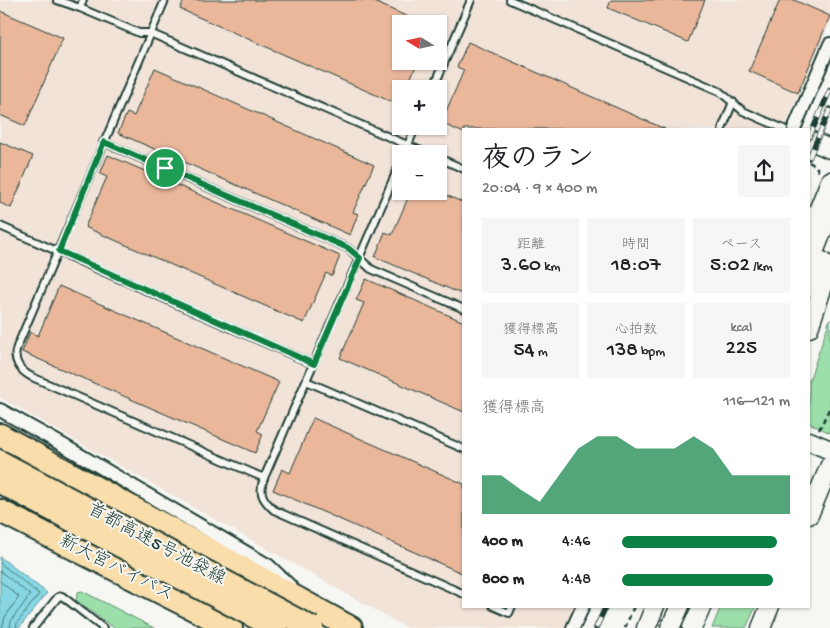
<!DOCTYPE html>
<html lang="ja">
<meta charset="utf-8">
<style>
:root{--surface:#fff;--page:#f6f6f6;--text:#202124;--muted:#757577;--accent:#0b8043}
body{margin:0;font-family:"Gochi Hand","Klee One",sans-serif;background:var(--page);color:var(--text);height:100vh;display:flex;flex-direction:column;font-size:19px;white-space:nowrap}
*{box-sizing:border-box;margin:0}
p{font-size:16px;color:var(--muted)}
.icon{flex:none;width:28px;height:28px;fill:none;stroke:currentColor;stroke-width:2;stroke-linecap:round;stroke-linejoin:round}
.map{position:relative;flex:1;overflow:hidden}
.sheet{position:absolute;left:462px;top:128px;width:348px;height:480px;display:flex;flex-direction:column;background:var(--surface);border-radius:0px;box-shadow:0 1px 4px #0004}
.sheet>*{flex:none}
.needle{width:32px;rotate:280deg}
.tools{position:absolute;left:392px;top:15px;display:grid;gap:10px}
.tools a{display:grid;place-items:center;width:55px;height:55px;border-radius:0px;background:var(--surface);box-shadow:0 1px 4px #0004;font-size:25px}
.pin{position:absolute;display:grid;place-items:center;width:42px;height:42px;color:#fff;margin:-21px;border:2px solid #fff;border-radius:50%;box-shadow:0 1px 5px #0007}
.round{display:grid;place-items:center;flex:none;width:52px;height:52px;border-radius:0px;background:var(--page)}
.head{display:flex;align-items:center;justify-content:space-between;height:85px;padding:0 20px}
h1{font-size:28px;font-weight:600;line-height:38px}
.stats{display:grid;grid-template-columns:repeat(3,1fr);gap:8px;height:85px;padding:5px 20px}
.stats div{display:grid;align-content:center;border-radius:0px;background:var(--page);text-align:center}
.stats b{font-size:21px;font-weight:600}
.stats small{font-size:14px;font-weight:400}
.stats p{font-size:14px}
.chart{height:140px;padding:10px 20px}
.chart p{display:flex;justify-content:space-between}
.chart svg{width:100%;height:90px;margin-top:5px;fill:var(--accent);opacity:.7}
ul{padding:0 20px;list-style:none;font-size:16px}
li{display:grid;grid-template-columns:80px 60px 1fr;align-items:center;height:38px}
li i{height:12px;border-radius:6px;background:var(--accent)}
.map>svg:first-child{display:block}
</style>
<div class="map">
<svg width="830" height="628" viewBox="0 0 830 628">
<rect width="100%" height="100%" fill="#f6f6f2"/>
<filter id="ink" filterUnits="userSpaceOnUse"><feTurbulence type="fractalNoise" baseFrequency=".02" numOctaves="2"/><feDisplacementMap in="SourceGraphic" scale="10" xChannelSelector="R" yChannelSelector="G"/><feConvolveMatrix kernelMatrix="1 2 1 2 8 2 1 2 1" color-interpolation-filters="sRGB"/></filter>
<g filter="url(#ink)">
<path fill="#f2e3d8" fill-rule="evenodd" d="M0,0h830v22l-46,107h-320v477h112l-10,22h-159l-407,-230zM401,24h38v37h-38zM401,89h38v37h-38zM401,154h38v37h-38z"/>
<g fill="#9cdfaa" stroke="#5e8e6f">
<polygon points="830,319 830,433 809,423 809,381"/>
<polygon points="82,591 154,628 114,628 76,600 78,592"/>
<polygon points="721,606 756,606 746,628 712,628"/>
</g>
<polygon fill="#86d6e3" stroke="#5d999d" points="0,557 47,593 19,628 0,628"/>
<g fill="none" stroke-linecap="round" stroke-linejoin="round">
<g stroke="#487a7a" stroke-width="1">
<polyline points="0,563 39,594 17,623 16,628"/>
<polyline points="0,571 30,595 11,621 10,628"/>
<polyline points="0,581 19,597 5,617 2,628"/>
</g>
</g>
<g fill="#eab79b" stroke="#1f3d34">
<polygon points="184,0 370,0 424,24 401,24 401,61 418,61 406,89 401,89 401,106 180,9"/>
<polygon points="611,0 705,0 688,42 608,8"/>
<polygon points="780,0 794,0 830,16 798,93 749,71"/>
<polygon points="0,11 63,38 25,126 0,115"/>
<polygon points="468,42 665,129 464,129 464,133 441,123 464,70 457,67"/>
<polygon points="155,68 374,165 353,212 358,214 350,235 118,133 127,113 134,116"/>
<polygon points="0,142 33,156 11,208 0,203"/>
<polygon points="108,155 340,256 332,276 326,273 304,323 85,227 107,177 100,174"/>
<polygon points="411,191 437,191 464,203 464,295 375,257 385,232 392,235"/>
<polygon points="366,279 464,322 464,412 340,358 364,303 356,300"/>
<polygon points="59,286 279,382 257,431 263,434 255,453 22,352 30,332 38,336"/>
<polygon points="313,418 464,484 464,574 273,490 282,469 290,473"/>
</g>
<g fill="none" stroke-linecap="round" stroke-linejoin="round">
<g stroke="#1f3d34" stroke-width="10">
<g id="lane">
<polyline points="57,0 80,8"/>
<polyline points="83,0 80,8 139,33 150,33 428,154"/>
<path d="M165,0l-148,347c-5,13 3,24 15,30l232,101c-6,15 -1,22 10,32l190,84"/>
<polyline points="510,0 719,91 743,111 784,129"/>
<polyline points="433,89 471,0"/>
<polyline points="722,129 733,102"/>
<polyline points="103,142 348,248 371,269 464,309"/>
<polyline points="404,154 416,126"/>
<polyline points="439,158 464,169"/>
<polyline points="0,226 313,364"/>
<polyline points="306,381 464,449"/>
<polyline points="264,478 401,161"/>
<polyline points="493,606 509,613 512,606"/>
<polyline points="33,628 58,597 62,596 103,628"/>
</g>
</g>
<g stroke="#1f3d34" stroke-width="16">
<g id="street">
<polyline points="794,129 830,44"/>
<polyline points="0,410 61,444 269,566 290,586"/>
<polyline points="573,628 583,606"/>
</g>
</g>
<g stroke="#1f3d34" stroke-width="21">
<g id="secondary">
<polyline points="809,140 830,149"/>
<polyline points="811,228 830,181"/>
<polyline points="809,265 830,212"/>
<polyline points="809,287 822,261"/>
<polyline points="809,328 830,265"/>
<polyline points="809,441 830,450"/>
<polyline points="809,515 830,465"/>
<polyline points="646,628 655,606"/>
<polyline points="670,628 680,606"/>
<polyline points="692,628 702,606"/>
<polyline points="761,628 770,606"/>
</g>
</g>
<g stroke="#1f3d34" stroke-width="26">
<g id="highway">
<polyline points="0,435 351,628"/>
<polyline points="0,511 231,628"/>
</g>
</g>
<g stroke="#1f3d34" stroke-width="2.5" stroke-dasharray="5 4" stroke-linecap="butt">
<polyline points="809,162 816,166 819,173"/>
<polyline points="819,430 830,407"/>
<polyline points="625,628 634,606"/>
</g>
<use href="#lane" stroke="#f6f6f2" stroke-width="6"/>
<use href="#street" stroke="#f6f6f2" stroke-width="12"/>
<use href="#secondary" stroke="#f6f6f2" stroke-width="18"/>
<use href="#highway" stroke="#f9ddab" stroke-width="22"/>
<g stroke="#1f3d34" stroke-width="5.5">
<g id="rail">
<polyline points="809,138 830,90"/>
<polyline points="809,158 830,109"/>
<polyline points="596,628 606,606"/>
</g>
</g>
<use href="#rail" stroke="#f6f6f2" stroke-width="4" stroke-dasharray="11" stroke-linecap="butt"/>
<g stroke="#1f3d34" stroke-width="26" stroke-linecap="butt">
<g id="highway-bridge">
<polyline points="0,462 312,628"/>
<polyline points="0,482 276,628"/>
</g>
</g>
<use href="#highway-bridge" stroke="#f9ddab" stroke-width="22"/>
</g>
</g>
<g fill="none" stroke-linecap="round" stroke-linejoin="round" filter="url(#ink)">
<g stroke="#fff" stroke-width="10">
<polygon id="route" points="104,142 348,248 360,258 314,364 59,251"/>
</g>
<use href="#route" stroke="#0b8043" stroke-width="6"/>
</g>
<g text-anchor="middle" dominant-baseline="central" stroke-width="4" stroke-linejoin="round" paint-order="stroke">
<g font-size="18" fill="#1f3d34" stroke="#f6f6f2">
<text transform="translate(156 545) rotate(28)">首都高速5号池袋線</text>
<text transform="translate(116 569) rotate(27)">新大宮バイパス</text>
</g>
</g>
</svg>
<div class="tools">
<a><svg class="needle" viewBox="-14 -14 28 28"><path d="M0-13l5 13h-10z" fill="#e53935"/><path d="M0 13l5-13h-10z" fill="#757577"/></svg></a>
<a>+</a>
<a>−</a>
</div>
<div class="pin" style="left:165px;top:168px;background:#1e9e55"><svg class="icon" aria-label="arrive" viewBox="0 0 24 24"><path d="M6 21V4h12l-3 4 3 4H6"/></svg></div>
<section class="sheet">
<div class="head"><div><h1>夜のラン</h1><p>20:04 · 9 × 400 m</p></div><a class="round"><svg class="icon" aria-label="share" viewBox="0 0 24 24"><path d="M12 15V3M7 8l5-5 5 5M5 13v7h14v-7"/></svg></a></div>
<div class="stats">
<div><p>距離</p><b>3.60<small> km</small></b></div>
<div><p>時間</p><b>18:07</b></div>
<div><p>ペース</p><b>5:02<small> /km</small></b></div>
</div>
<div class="stats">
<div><p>獲得標高</p><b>54<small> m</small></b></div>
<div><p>心拍数</p><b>138<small> bpm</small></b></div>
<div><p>kcal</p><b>225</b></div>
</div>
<div class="chart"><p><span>獲得標高</span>116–121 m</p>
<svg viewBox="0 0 160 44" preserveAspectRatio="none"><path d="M0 44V25L10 25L20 32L30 38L40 25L50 12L60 6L70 6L80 12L90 12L100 12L110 6L120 12L130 25L140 25L150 25L160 25V44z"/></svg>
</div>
<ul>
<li><b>400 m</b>4:46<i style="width:92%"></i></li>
<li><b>800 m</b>4:48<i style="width:90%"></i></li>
</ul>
</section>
</div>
